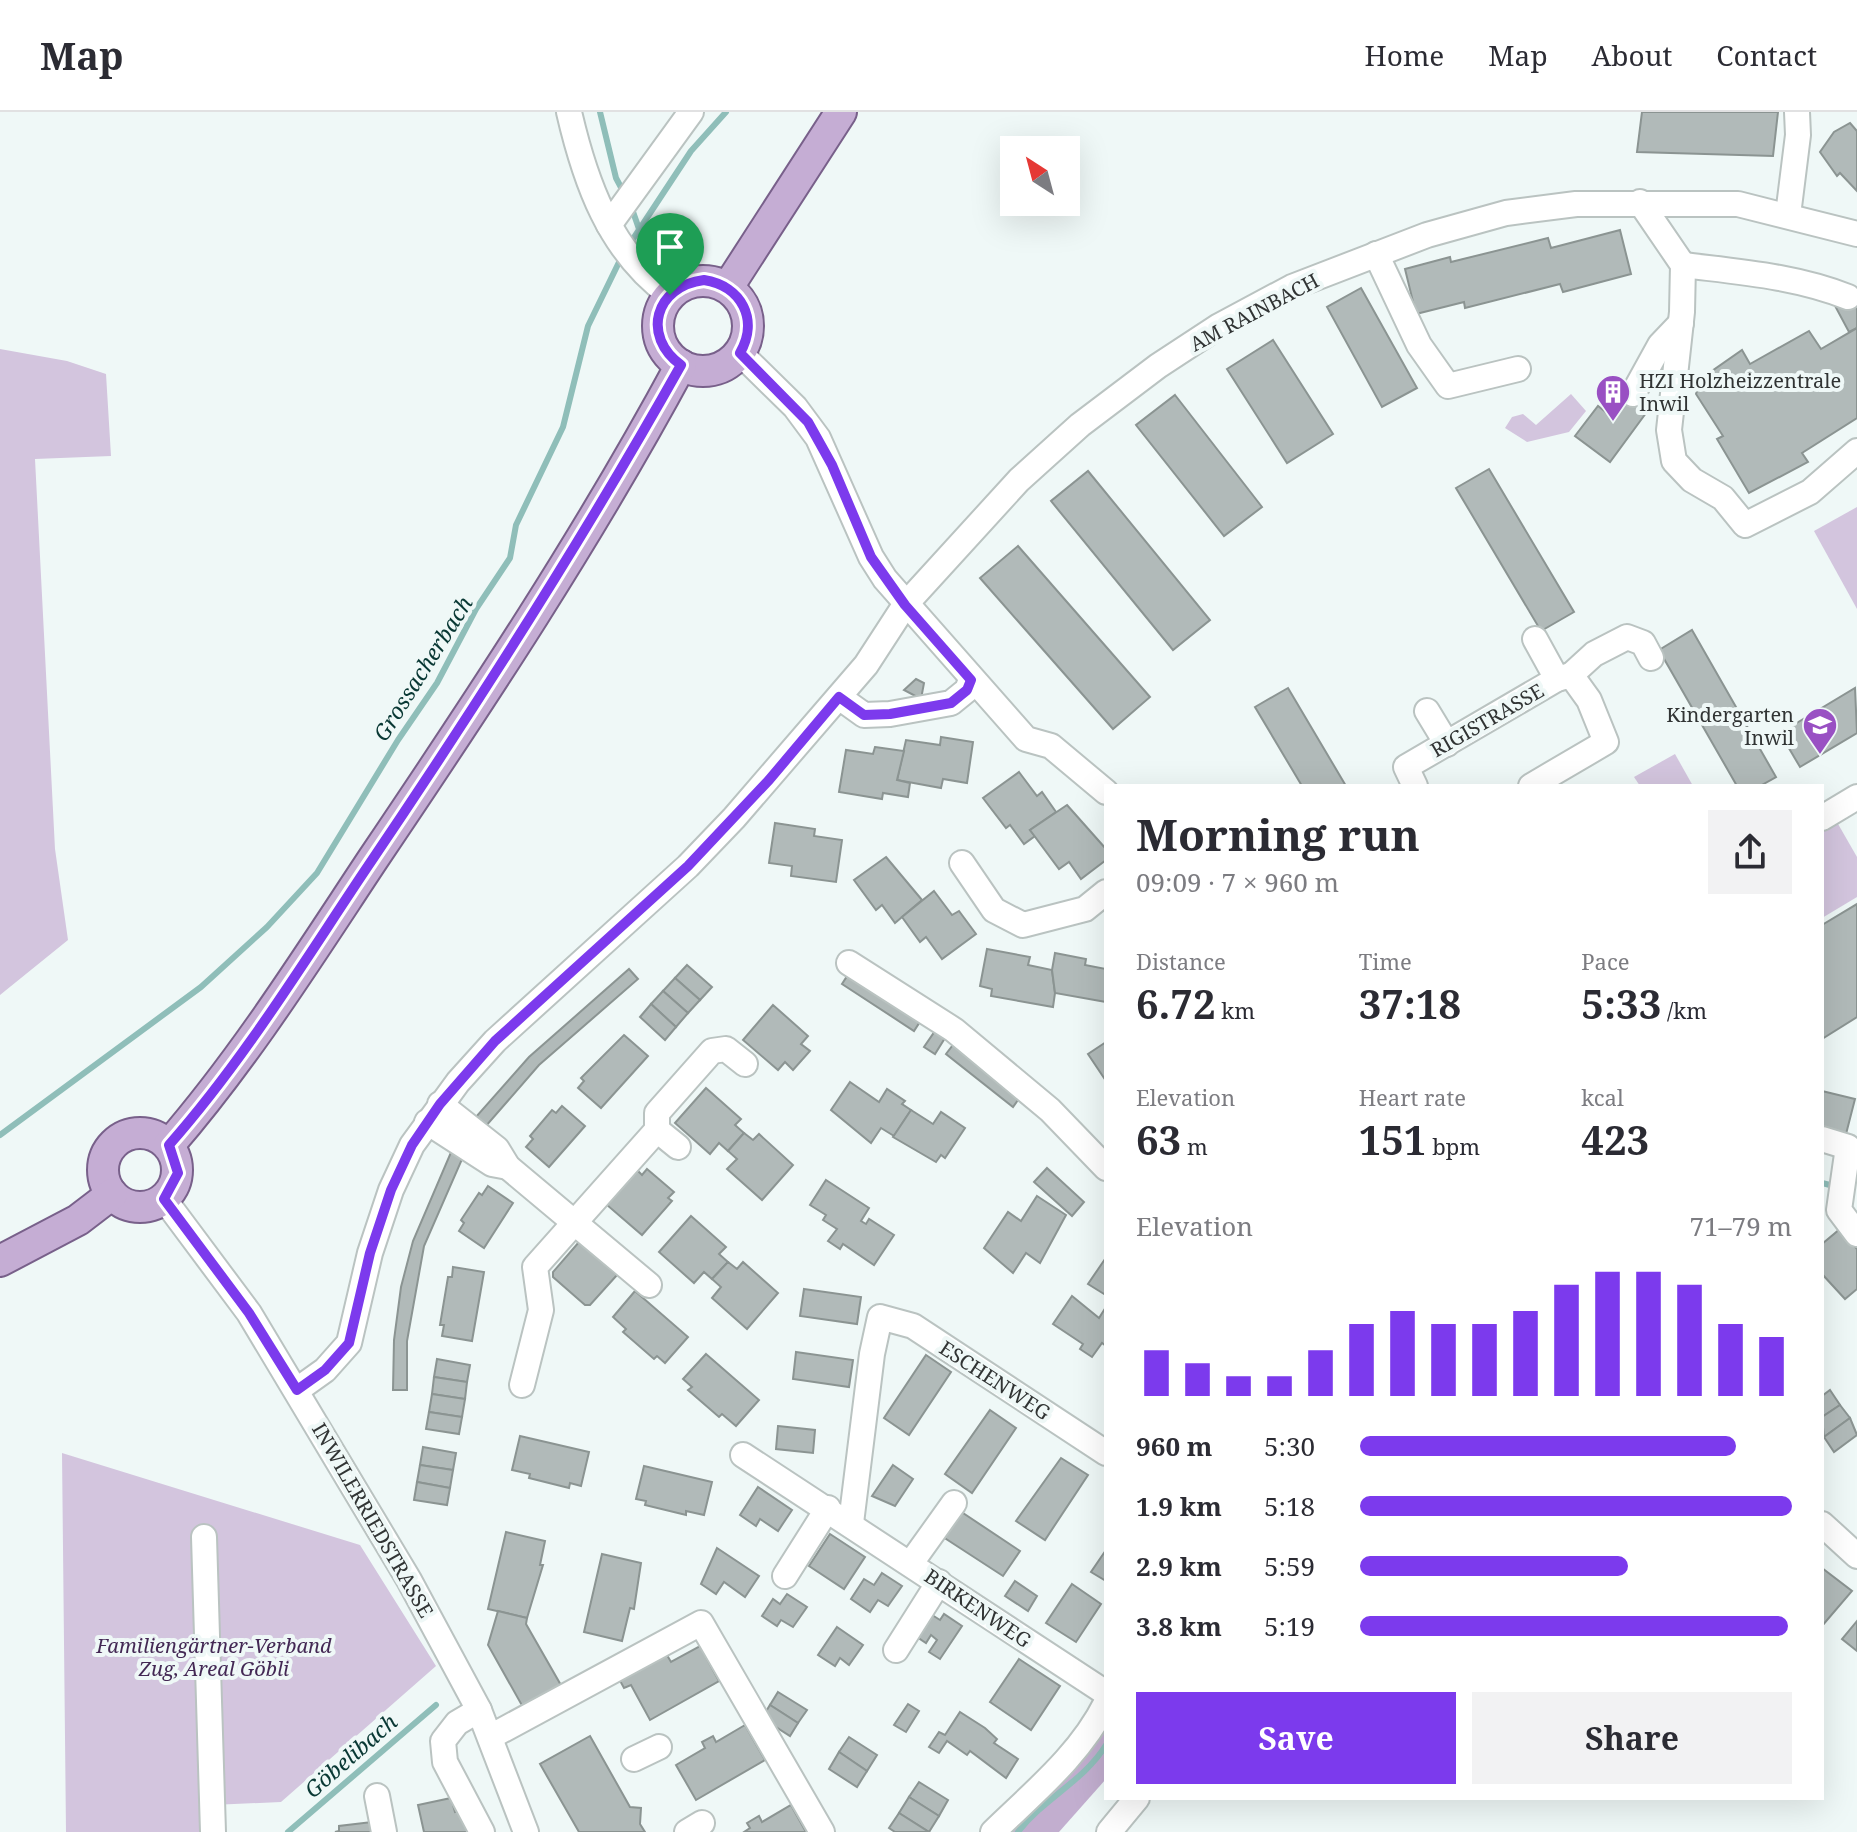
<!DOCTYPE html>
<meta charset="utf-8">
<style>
:root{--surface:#fff;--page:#f2f2f3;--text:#2b2b33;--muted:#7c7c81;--line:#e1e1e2;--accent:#7c3aed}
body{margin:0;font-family:"Noto Serif",serif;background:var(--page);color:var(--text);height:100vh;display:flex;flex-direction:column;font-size:30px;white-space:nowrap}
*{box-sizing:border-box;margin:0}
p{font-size:26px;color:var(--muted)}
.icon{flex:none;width:44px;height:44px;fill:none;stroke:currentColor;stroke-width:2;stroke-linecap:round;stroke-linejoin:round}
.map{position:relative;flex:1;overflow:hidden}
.drawer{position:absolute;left:1104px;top:672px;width:720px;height:1016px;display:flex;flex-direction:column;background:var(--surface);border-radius:0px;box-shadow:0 8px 32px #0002}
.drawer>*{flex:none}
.needle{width:52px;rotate:324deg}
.fabs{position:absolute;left:1000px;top:24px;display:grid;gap:16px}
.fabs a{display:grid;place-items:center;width:80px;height:80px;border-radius:0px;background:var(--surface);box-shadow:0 8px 32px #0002;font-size:40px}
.pin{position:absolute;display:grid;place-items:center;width:68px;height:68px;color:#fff;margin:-82px -34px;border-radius:50% 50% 50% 0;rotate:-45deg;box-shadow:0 0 8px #0007}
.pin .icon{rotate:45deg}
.round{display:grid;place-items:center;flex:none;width:84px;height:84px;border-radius:0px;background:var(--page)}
.headline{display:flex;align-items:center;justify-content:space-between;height:136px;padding:0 32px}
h1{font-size:44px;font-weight:700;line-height:60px}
.metrics{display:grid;grid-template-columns:repeat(3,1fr);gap:12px;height:136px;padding:8px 32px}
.metrics div{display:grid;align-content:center}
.metrics b{font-size:40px;font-weight:700}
.metrics small{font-size:22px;font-weight:400}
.metrics p{font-size:22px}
.chart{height:224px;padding:16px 32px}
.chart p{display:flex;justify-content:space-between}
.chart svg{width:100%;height:144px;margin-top:8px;stroke:var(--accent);stroke-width:6}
.action{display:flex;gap:16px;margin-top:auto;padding:16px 32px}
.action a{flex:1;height:92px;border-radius:0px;background:var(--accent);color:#fff;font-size:32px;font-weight:700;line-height:92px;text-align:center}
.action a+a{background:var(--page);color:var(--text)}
ul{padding:0 32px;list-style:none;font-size:26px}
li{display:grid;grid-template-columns:128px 96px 1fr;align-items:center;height:60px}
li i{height:20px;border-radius:10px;background:var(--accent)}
header{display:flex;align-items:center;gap:48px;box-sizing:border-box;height:112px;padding:0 40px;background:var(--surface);border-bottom:2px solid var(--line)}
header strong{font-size:38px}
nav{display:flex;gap:44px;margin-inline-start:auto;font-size:28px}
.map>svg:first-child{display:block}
</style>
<header>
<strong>Map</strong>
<nav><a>Home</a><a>Map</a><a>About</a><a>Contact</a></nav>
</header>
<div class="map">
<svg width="1857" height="1720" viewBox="0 0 1857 1720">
<rect width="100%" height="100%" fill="#eff8f7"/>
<g fill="#d3c5de">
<polygon points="0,237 67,249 106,262 111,344 35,347 55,737 68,828 0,883"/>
<polygon points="1571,282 1586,299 1569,320 1527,330 1505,316 1512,305 1523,302 1536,313"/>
<polygon points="1857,395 1857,497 1814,419"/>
<polygon points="1675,642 1693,674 1640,674 1634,665"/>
<polygon points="1834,705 1857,745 1857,785 1822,806 1822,712"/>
<polygon points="62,1341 360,1433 436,1554 281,1690 212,1693 204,1720 66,1720"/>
</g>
<polygon fill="#c2aecf" points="1106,1614 1106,1667 1059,1720 1011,1720"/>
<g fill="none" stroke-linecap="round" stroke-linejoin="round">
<g stroke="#8fbeb9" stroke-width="6">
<polyline points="600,0 616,66 624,81"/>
<polyline points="631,94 639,117"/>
<polyline points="629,133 691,39 726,0"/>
<polyline points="0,1023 201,875 267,815 317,761 398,628 437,571 476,497 510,446 516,413 563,315 588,214 623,142"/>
<polyline points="1822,1071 1834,1074"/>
<polyline points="288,1720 436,1593"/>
<path d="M1018,1720c25,-33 66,-51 88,-87"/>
</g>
</g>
<g fill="#b1bab9" stroke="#8b9492" stroke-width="2">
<polygon points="1642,0 1778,0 1773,44 1637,40"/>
<polygon points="1850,11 1857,19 1857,79 1840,61 1837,64 1820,40 1834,20"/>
<polygon points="1620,118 1631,162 1563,180 1560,172 1465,196 1464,190 1416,202 1405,157 1450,145 1451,150 1548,126 1551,136"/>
<polygon points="1361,176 1417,276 1382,295 1327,195"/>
<polygon points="1857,180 1857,216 1849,220 1834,192"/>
<polygon points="1857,216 1857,306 1802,341 1808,350 1749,381 1717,327 1723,324 1696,282 1702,266 1742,238 1750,252 1809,219 1821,237"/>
<polygon points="1273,228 1333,322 1287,351 1227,257"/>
<polygon points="1623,278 1649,297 1610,350 1575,324 1598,294 1607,301"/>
<polygon points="1175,283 1262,395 1224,424 1136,313"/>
<polygon points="1489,357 1574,500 1541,519 1456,376"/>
<polygon points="1088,359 1210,508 1173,538 1051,389"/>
<polygon points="1018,434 1150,585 1113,617 980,466"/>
<polygon points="1692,518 1776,665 1760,674 1737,674 1659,538"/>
<polygon points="916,567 924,571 921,587 904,578"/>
<polygon points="1288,576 1346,674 1302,674 1255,595"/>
<polygon points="1855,576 1857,621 1800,655 1780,621"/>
<polygon points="941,625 973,630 967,671 943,667 941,676 897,668 906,628 940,633"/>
<polygon points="875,635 904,639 897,668 910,671 908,685 883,681 882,687 839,680 846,638 873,642"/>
<polygon points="1019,660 1037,684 1042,680 1056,700 1030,718 1035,724 1024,732 1010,713 1006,716 983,686"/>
<polygon points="1067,693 1106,737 1106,748 1081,767 1069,750 1059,757 1030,718"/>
<polygon points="775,711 815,717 814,724 842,728 836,770 791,764 792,754 769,751"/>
<polygon points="886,745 922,788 895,811 882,793 876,798 854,768"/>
<polygon points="934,779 952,803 959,799 976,822 942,847 926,825 920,830 902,805"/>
<polygon points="1857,792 1857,905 1822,927 1822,813"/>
<polygon points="987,837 1030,845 1028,853 1052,858 1055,881 1053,895 991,884 992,877 980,874"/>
<polygon points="1055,841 1086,847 1085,853 1106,857 1106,890 1055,881 1052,858"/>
<polygon points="687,853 712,875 700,888 675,866"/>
<polygon points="629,857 638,867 539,953 486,1014 475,1006 529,945"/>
<polygon points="851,858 923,905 914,919 842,872"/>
<polygon points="675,866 700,888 688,901 663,879"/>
<polygon points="663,879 688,901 676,915 651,892"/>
<polygon points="651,892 676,915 665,928 640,905"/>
<polygon points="773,893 808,924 801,932 810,939 793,958 785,950 778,958 743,928"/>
<polygon points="935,919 945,926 935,942 924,935"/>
<polygon points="624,923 648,944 601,996 578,976 584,969 581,966"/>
<polygon points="956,929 1023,981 1013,995 946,942"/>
<polygon points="1106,930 1106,969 1088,942"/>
<polygon points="850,970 879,990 887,977 905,989 902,992 911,998 894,1024 881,1016 871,1031 831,998"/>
<polygon points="706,976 741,1007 735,1013 744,1021 728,1039 719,1031 710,1042 675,1011"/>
<polygon points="1822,979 1855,987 1846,1022 1822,1016"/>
<polygon points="562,994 585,1014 549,1055 526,1035 533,1027 530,1024 552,998 556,1001"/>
<polygon points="911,998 933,1012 941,1000 965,1016 945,1046 941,1043 936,1050 893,1025"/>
<polygon points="744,1021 753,1028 759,1022 793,1053 762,1088 727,1057 737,1047 728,1039"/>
<polygon points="452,1038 463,1045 424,1134 407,1229 407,1278 393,1278 394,1228 401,1175 413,1129"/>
<polygon points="1047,1056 1084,1090 1072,1104 1034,1070"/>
<polygon points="647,1057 674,1080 668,1086 672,1089 642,1123 607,1093 637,1058 642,1063"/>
<polygon points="826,1068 869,1096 861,1109 866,1112 869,1107 894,1123 874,1153 843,1132 840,1137 828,1129 837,1117 823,1108 826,1103 810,1093"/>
<polygon points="488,1074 513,1091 484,1136 459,1119 464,1111 461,1108 479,1081 482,1083"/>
<polygon points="1037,1084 1066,1103 1040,1151 1026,1141 1013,1161 984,1136 1008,1100 1021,1109"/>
<polygon points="691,1104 726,1135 719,1142 728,1150 712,1167 704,1160 694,1171 659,1140"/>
<polygon points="1840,1117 1857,1137 1857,1177 1845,1187 1822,1162 1822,1132"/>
<polygon points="579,1130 617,1163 590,1193 585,1193 553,1165 553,1160"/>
<polygon points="1105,1147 1106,1179 1104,1182 1088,1172"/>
<polygon points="728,1150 737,1157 743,1150 778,1181 747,1217 712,1186 721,1175 712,1167"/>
<polygon points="453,1155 484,1160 472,1229 442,1224 444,1213 440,1213 448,1165 452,1165"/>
<polygon points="804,1177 861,1185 857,1212 800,1204"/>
<polygon points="635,1179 688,1225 665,1251 657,1244 654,1247 623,1220 626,1217 613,1205"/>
<polygon points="1072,1184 1099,1206 1106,1195 1106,1234 1102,1231 1092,1245 1080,1237 1083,1232 1053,1212"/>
<polygon points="796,1240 853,1248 849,1275 793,1267"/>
<polygon points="706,1242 759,1288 736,1314 722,1302 719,1305 688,1278 692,1275 683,1267"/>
<polygon points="926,1243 951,1260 909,1323 884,1306"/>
<polygon points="437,1247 470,1253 467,1270 434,1265"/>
<polygon points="434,1265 467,1270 465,1287 432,1282"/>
<polygon points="1830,1278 1840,1293 1822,1305 1822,1284"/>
<polygon points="432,1282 465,1287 462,1305 429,1300"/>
<polygon points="1840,1293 1850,1306 1824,1325 1822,1305"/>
<polygon points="990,1298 1016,1316 972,1381 945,1362"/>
<polygon points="429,1300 462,1305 459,1322 426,1317"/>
<polygon points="1850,1306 1857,1323 1834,1340 1824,1325"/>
<polygon points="778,1314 815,1318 813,1341 776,1337"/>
<polygon points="520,1324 589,1340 581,1374 570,1371 569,1376 529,1366 530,1362 512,1358"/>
<polygon points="423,1335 456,1341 453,1358 420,1353"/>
<polygon points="1061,1346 1088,1363 1045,1428 1016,1409"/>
<polygon points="420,1353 453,1358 450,1376 417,1370"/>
<polygon points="893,1353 913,1367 895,1394 872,1384"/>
<polygon points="644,1354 712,1370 704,1403 686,1399 686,1403 645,1393 646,1389 636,1387"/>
<polygon points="417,1370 450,1376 447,1393 414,1388"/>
<polygon points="758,1375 792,1398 778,1419 760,1407 756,1414 740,1403"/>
<polygon points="957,1397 1020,1439 1003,1464 940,1423"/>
<polygon points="506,1420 545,1429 540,1453 543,1453 527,1506 488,1497"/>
<polygon points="830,1422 865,1445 844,1477 809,1454"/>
<polygon points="717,1436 759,1464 745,1485 724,1470 716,1482 701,1472"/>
<polygon points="1106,1438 1106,1469 1091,1460"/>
<polygon points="602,1442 641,1451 634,1497 630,1496 622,1529 584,1520"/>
<polygon points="1822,1456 1852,1479 1822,1514"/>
<polygon points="882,1461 902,1474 888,1494 878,1488 870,1500 851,1487 864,1467 874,1473"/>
<polygon points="1015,1469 1037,1484 1028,1499 1005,1484"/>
<polygon points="1072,1472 1101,1492 1076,1530 1046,1511"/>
<polygon points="787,1482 807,1495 793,1515 781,1508 777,1514 762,1504 773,1487 780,1492"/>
<polygon points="498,1499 527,1506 526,1512 562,1575 524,1597 488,1533"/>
<polygon points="929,1501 940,1508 944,1502 962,1514 940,1547 929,1540 937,1528 931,1523 926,1531 914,1523"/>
<polygon points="1857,1509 1857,1539 1842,1527"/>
<polygon points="837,1515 863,1533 849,1553 840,1546 835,1554 818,1543"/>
<polygon points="700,1534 719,1569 650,1608 631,1573 624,1576 618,1565 648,1548 651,1552 667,1543 671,1550"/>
<polygon points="1019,1547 1060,1574 1031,1618 990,1590"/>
<polygon points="778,1580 807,1598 798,1611 770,1593"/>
<polygon points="908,1592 919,1599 906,1620 894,1613"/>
<polygon points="770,1593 798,1611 790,1624 762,1606"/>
<polygon points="960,1600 985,1616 997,1627 994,1631 1018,1647 1006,1666 970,1639 967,1643 947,1629 939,1641 929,1635 939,1620 945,1623"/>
<polygon points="745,1613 765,1648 696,1688 676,1653 705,1636 702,1630 713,1624 716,1630"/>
<polygon points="590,1624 630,1695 641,1696 640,1712 645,1720 579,1720 540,1652"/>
<polygon points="849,1625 877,1643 867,1659 839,1640"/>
<polygon points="839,1640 867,1659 857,1675 829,1657"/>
<polygon points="919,1670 948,1688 939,1704 909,1685"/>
<polygon points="909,1685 939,1704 929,1720 899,1701"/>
<polygon points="451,1686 455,1700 467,1697 472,1720 424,1720 418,1693"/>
<polygon points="791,1693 806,1720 744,1720 750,1716 747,1711 759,1704 762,1710"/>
<polygon points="899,1701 929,1720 895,1720 889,1716"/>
<polygon points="380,1709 382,1720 335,1720 339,1719 339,1714"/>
</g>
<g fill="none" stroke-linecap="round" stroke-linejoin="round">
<g stroke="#bac3c1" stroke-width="28">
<g id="minor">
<path d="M569,0c16,69 40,139 101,183"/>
<polyline points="1640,90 1683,153 1682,200 1669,318 1674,349 1692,368 1723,386 1745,413 1810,380 1857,339"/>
<polyline points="1788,103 1798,23 1797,0"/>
<polyline points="609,113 691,0"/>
<polyline points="1376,142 1419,233 1448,274 1518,257"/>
<path d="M1683,153c56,7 112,11 165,32"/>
<polyline points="740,241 795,295 818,326 871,445 885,467 1026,627 1051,634 1106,680"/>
<polyline points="1633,282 1660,233 1681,211"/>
<polyline points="1535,527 1557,567"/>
<polyline points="1571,563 1594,542 1627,525 1643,531 1651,546"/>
<polyline points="839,585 864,603 890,602 951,591 967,578 971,568"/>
<polyline points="1427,599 1447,632"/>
<polyline points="1415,674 1406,655 1557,567 1571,563 1589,588 1606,630 1531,674"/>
<polyline points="1822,706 1857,685"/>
<polyline points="962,751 994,798 1023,813 1085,797 1106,780"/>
<polyline points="849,851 954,918 1050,998 1106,1056"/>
<polyline points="440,992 497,1037 508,1055 649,1173"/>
<polyline points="427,1010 492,1052 508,1055"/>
<polyline points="657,1018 678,1035"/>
<polyline points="1822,1027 1848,1035 1839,1098 1857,1122"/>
<polyline points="164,1087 249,1201 409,1468 479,1598 526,1720"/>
<polyline points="522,1273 541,1198 535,1155 657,1018 657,1001 712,939 726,937 745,952"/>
<polyline points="297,1278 325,1258 349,1231 370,1141 391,1078 412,1033 458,970 495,929 688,754 734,706 866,553 905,493 1019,368 1080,313 1158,254 1219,214 1292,175 1427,123 1506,101 1576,92 1738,92 1857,122"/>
<polyline points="743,1343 1106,1581"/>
<polyline points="851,1411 872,1242 880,1205 913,1214 1106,1341"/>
<polyline points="1822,1412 1857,1444"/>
<polyline points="204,1425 213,1720"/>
<polyline points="911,1451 954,1391"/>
<polyline points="785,1464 828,1396"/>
<polyline points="896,1538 939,1470"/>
<polyline points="479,1598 457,1611 443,1629 445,1650 482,1720"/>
<polyline points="490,1625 701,1511 822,1720"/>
<polyline points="634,1647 659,1635"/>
<polyline points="377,1684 384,1720"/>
<polyline points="687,1720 702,1711"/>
<path d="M993,1720c41,-40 87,-77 113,-129"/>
<polyline points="1109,1720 1137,1686"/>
</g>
</g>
<g stroke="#78608a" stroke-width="34">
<g id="major">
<circle cx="703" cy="214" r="45"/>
<polyline points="728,175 841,0"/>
<circle cx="140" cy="1058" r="37"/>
<path d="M169,1033c77,-89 139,-188 204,-286 108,-160 216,-323 308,-494"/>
<polyline points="0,1149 78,1108 112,1082"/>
</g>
</g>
<use href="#minor" stroke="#fff" stroke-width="24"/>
<use href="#major" stroke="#c5add4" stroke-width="30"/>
</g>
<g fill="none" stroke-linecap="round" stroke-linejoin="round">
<g stroke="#fff" stroke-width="16">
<path id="route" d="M704,168c38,6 55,40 36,73l68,69 24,43 39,92 34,48 66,75 -4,10 -16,13 -61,11 -26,1 -25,-18 -70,83 -81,86 -193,175 -55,63 -28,41 -21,45 -21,63 -21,90 -24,27 -28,20 -48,-77 -85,-114 14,-26 -9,-28c75,-85 134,-182 197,-276 111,-164 218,-331 315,-504 -40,-29 -26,-79 23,-85z"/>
</g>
<use href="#route" stroke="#7c3aed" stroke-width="10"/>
</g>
<defs>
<g id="building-pin" transform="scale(1.8)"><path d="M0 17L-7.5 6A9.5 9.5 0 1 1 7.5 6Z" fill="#9950c3" stroke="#eff8f7"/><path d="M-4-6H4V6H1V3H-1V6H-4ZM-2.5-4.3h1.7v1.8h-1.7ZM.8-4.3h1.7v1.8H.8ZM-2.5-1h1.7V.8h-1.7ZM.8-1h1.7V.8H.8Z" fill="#fff"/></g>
<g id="school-pin" transform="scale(1.8)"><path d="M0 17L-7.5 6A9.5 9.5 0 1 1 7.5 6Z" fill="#9950c3" stroke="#eff8f7"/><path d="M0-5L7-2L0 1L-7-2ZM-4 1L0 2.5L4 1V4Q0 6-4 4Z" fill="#fff"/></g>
</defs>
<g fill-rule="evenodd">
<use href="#building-pin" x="1613" y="280"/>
<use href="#school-pin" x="1820" y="613"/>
</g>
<g text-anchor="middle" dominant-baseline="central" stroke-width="8" stroke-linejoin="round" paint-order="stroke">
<g font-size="20" fill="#313434" stroke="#eff8f7">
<text transform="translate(1254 200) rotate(-28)">AM RAINBACH</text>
<text transform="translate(1487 608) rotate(-30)">RIGISTRASSE</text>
<text transform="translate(995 1268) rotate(33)">ESCHENWEG</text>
<text transform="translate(373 1408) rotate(60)">INWILERRIEDSTRASSE</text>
<text transform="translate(978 1496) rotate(34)">BIRKENWEG</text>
</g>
<g font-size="20" fill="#313434" stroke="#eff8f7" text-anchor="start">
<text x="1639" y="268">HZI Holzheizzentrale<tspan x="1639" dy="23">Inwil</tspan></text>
<text x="1794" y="602" text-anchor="end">Kindergarten<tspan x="1794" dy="23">Inwil</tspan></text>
</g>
<g font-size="20" font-style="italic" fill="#432854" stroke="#eff8f7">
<text x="214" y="1533">Familiengärtner-Verband<tspan x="214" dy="23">Zug, Areal Göbli</tspan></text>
</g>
<g font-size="22" font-style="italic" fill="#093834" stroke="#eff8f7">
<text transform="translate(422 556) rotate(-58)">Grossacherbach</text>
<text transform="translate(350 1643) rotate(-41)">Göbelibach</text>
</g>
</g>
</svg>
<div class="fabs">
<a><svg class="needle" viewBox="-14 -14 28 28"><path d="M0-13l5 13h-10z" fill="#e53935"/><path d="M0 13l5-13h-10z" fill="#7c7c81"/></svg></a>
</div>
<div class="pin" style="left:670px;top:183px;background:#1e9e55"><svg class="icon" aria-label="arrive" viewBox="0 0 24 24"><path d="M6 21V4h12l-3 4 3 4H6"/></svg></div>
<section class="drawer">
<div class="headline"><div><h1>Morning run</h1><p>09:09 · 7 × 960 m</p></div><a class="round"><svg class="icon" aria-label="share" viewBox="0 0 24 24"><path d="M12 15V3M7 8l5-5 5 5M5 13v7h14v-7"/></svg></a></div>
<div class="metrics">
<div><p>Distance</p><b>6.72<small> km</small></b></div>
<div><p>Time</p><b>37:18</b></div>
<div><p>Pace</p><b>5:33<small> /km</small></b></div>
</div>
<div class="metrics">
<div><p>Elevation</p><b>63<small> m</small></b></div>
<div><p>Heart rate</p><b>151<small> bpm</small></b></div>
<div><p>kcal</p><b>423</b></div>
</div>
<div class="chart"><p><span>Elevation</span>71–79 m</p>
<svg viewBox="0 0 160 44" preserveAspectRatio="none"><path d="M5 44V30M15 44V34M25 44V38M35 44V38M45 44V30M55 44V22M65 44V18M75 44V22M85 44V22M95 44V18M105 44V10M115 44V6M125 44V6M135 44V10M145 44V22M155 44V26"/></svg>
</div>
<ul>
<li><b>960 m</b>5:30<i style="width:87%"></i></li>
<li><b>1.9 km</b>5:18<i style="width:100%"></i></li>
<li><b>2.9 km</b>5:59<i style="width:62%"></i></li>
<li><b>3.8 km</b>5:19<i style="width:99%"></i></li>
</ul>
<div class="action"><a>Save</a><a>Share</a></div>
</section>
</div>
